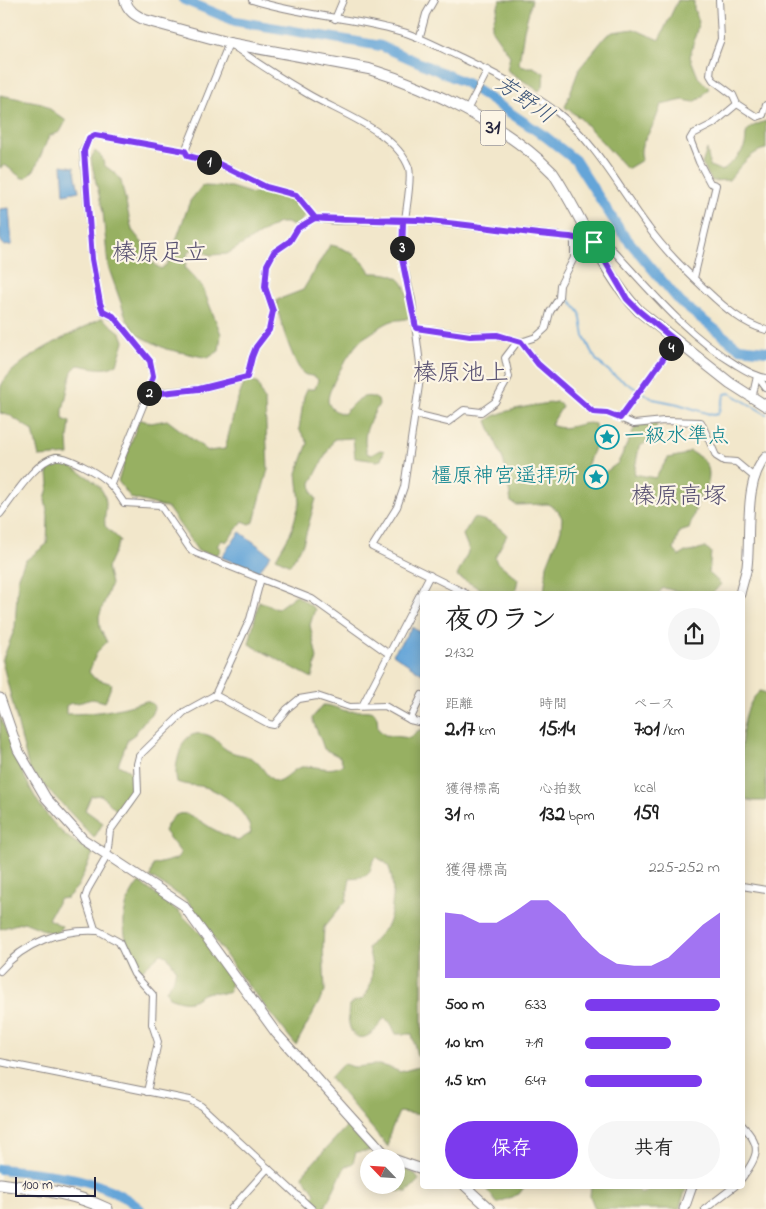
<!DOCTYPE html>
<html lang="ja">
<meta charset="utf-8">
<style>
:root{--surface:#fff;--page:#f6f6f6;--text:#222;--muted:#767676;--accent:#7c3aed}
body{margin:0;font-family:"Indie Flower","Klee One",sans-serif;background:var(--page);color:var(--text);height:100vh;display:flex;flex-direction:column;font-size:19px;white-space:nowrap}
*{box-sizing:border-box;margin:0}
p{font-size:16px;color:var(--muted)}
.icon{flex:none;width:28px;height:28px;fill:none;stroke:currentColor;stroke-width:2;stroke-linecap:round;stroke-linejoin:round}
.map{position:relative;flex:1;overflow:hidden}
.sheet{position:absolute;left:420px;top:591px;width:325px;height:598px;display:flex;flex-direction:column;background:var(--surface);border-radius:5px;box-shadow:0 2px 12px #0003}
.sheet>*{flex:none}
.needle{width:32px;rotate:295deg}
.fabs{position:absolute;left:360px;top:1149px;display:grid;gap:10px}
.fabs a{display:grid;place-items:center;width:45px;height:45px;border-radius:50%;background:var(--surface);box-shadow:0 2px 12px #0003;font-size:25px}
.scale{position:absolute;left:15px;bottom:12px;width:81px;box-sizing:border-box;padding-left:5px;border:2px solid #22223b;border-top:0;font-size:14px;line-height:18px;white-space:nowrap;color:#22223b;-webkit-text-stroke:4px #fcf5e5;paint-order:stroke}
.pin{position:absolute;display:grid;place-items:center;width:42px;height:42px;color:#fff;margin:-21px;border-radius:10px;box-shadow:0 2px 8px #0006}
.km{position:absolute;width:25px;height:25px;margin:-12px;border-radius:50%;background:#222;color:#fff;font-size:14px;line-height:25px;text-align:center}
.round{display:grid;place-items:center;flex:none;width:52px;height:52px;border-radius:26px;background:var(--page)}
.summary{display:flex;align-items:center;justify-content:space-between;height:85px;padding:0 25px}
h1{font-size:28px;font-weight:700;line-height:38px}
.figures{display:grid;grid-template-columns:repeat(3,1fr);gap:8px;height:85px;padding:5px 25px}
.figures div{display:grid;align-content:center}
.figures b{font-size:21px;font-weight:700}
.figures small{font-size:14px;font-weight:400}
.figures p{font-size:14px}
.chart{height:140px;padding:10px 25px}
.chart p{display:flex;justify-content:space-between}
.chart svg{width:100%;height:90px;margin-top:5px;fill:var(--accent);opacity:.7}
.primary-button{display:flex;gap:10px;margin-top:auto;padding:10px 25px}
.primary-button a{flex:1;height:58px;border-radius:30px;background:var(--accent);color:#fff;font-size:20px;font-weight:700;line-height:58px;text-align:center}
.primary-button a+a{background:var(--page);color:var(--text)}
ul{padding:0 25px;list-style:none;font-size:16px}
li{display:grid;grid-template-columns:80px 60px 1fr;align-items:center;height:38px}
li i{height:12px;border-radius:6px;background:var(--accent)}
.map>svg:first-child{display:block}
</style>
<div class="map">
<svg width="766" height="1209" viewBox="0 0 766 1209">
<rect width="100%" height="100%" fill="#fcf5e5"/>
<filter id="ink" filterUnits="userSpaceOnUse"><feTurbulence type="fractalNoise" baseFrequency=".02" numOctaves="2"/><feDisplacementMap in="SourceGraphic" scale="10" xChannelSelector="R" yChannelSelector="G"/><feConvolveMatrix kernelMatrix="1 2 1 2 8 2 1 2 1" color-interpolation-filters="sRGB"/></filter>
<filter id="wash" filterUnits="userSpaceOnUse"><feTurbulence type="fractalNoise" baseFrequency=".0096" numOctaves="4" result="noise"/><feDisplacementMap in="SourceGraphic" scale="20" xChannelSelector="R" yChannelSelector="G"/><feGaussianBlur stdDeviation="1.12" result="paint"/><feColorMatrix in="noise" values="0 0 0 0 0 0 0 0 0 0 0 0 0 0 0 0 0 1.4 0 .05"/><feComposite in="paint" operator="in"/></filter>
<g filter="url(#wash)">
<rect width="100%" height="100%" fill="#f2e7cb"/>
<g fill="#97b062" stroke="#5c694e">
<polygon points="500,0 532,0 524,30 519,63 522,67 533,67 544,73 543,86 539,91 507,70 510,56 492,30 492,25"/>
<path d="M678,0l16,1v8l5,12 -9,36 8,20 11,11 -8,10 -7,4 -11,-2 -22,5c-3,7 -5,15 -9,22 -6,13 -14,17 -10,33l-15,9 -46,-50 -16,-12 14,-38 27,-33 7,-4 21,-3 25,11z"/>
<polygon points="0,95 42,103 66,121 60,132 49,136 35,169 26,178 22,178 5,165 0,168"/>
<path d="M766,121v28c-15,2 -28,20 -37,31l-17,1 -10,-17 5,-15 3,17 12,5c6,-6 15,-12 20,-20 10,-15 -7,-20 24,-30z"/>
<polygon points="95,151 102,157 104,165 116,174 121,181 132,230 147,249 155,265 161,269 168,263 190,201 202,186 231,187 253,194 266,189 294,198 307,214 296,227 287,223 278,223 227,254 210,255 195,248 188,252 185,268 202,286 221,334 219,351 208,358 166,349 144,338 137,334 127,320 108,266 103,212 92,165 91,158"/>
<path d="M330,245c15,2 35,14 40,28 36,-1 37,12 40,44 -7,4 -11,2 -18,4 -7,2 -20,12 -27,16 -11,6 -37,50 -37,63 0,8 10,13 16,14 9,-11 20,-24 34,-14l1,4c-9,17 -18,30 -12,49l4,2 9,-5 4,1 -3,9 -4,1 -22,-3 -2,-20 -19,1 -23,44 1,9 4,7 -1,3 -12,42 -13,21 -14,-7 15,-26 9,-30 -3,-29 11,-30 -9,-14 5,-33 3,-7h8l3,-9c-4,-6 -9,-3 -14,-6 -9,-5 -29,-65 -27,-74l26,-10z"/>
<path d="M102,318l19,15 3,8 -7,23c-12,8 -25,3 -39,1l-6,6 -9,39v9l7,3 -2,17 1,16 -30,2 -6,-26 -22,-15 -11,-3c0,-7 0,-20 1,-27 14,-29 73,-52 101,-68z"/>
<polygon points="248,379 258,384 265,403 268,469 254,522 250,524 243,521 226,542 222,540 217,546 221,549 217,555 198,551 168,508 131,498 118,481 139,419 151,423 167,420 208,451 225,449 236,404 245,381"/>
<path d="M556,402l4,1 2,4 -11,18c18,8 28,-5 44,-1l1,12 2,1 -12,32 14,7 18,-13 18,-38 21,-1 -4,14 -14,9 -5,27 21,4 13,-20 15,-3 7,-4c21,12 22,19 15,43l-4,-1 -12,36 -10,3 -5,18 5,6 6,-4c10,2 18,-10 26,0l-2,21 12,11 -8,9 -22,1 -28,-6 -5,6h-114l3,-29 14,-35 1,-12 -4,-7 -10,-7 -32,1 -5,-3 -7,-40 -17,-41c12,-12 52,-16 69,-19z"/>
<path d="M62,460c14,12 43,21 44,43 0,8 -2,15 -1,23l15,14 -13,28 4,16 -12,33 1,11 7,14 -10,10 -8,20 5,6 18,6 -7,18c-18,-5 -12,-2 -28,1 -5,1 -6,-1 -11,3v8c28,0 53,-4 80,-13l7,3 1,4 -3,7 -7,6 -9,13 -7,5 -10,26 10,5 6,6 -1,15 -13,23 -19,-19 -10,1 -6,14 18,13 -9,15 -65,-69 -27,-108 13,-33 3,-52 7,-15 22,-17 1,-28 -3,-16 4,-16 -2,-19z"/>
<path d="M473,518c12,1 26,8 34,17l-12,22 1,4 22,18 -3,15h-26l-32,-18 12,-26 -6,-15z"/>
<polygon points="296,595 315,609 310,625 317,658 312,678 249,644 259,601 277,609"/>
<path d="M760,691l6,2v108h-14l-9,-3c-1,-30 -8,-86 17,-107z"/>
<path d="M323,705c10,0 16,5 25,6 9,1 16,-2 26,1l3,5 1,12 7,6 25,3 6,-6 6,-3v328l-5,-1 -5,-22h-16l-6,-12 -6,-4c-18,31 -40,24 -35,-13l6,-4 8,-2c12,-16 10,-33 5,-51 6,-8 12,-14 18,-21 8,-11 10,-54 0,-64 -2,-2 -7,-4 -10,-6l-3,3c-4,18 -5,16 -23,18l-4,23 -22,26 -1,18 2,46 -29,54 -57,-71 -52,-74 -37,-23 3,-12 23,-6 5,-6 -17,-22c12,-25 22,-19 41,-7 10,7 22,12 33,17l13,-8c-2,-19 -25,-39 -43,-45 -11,-4 -18,-1 -31,-6 -3,-12 1,-27 6,-38 5,-11 18,-13 29,-7 6,3 9,10 15,13 8,5 18,4 26,9 10,6 13,20 25,23 10,-4 14,-13 24,-15 13,-3 29,7 41,-3l-3,-7 -16,-8c-3,-11 -9,-21 -12,-31z"/>
<path d="M0,716c16,40 31,88 64,118 8,7 19,13 29,19l-15,33 -11,12 -8,1 -11,20 14,7 -6,9 -32,-13 -24,7z"/>
<path d="M139,882l40,30 27,27 25,42 -2,11c-6,3 -10,0 -17,0 -19,1 -13,17 -43,5l-3,-7 7,-9 3,-12 -8,-12 -7,-4 -23,21 -2,-3c-12,-34 -21,-58 3,-89z"/>
<path d="M343,1064c5,0 8,3 12,3 23,-2 23,-5 45,5l22,-6v49l-23,-3 -10,23 -1,12 -58,-69z"/>
<polygon points="346,1116 375,1145 369,1151 356,1152 353,1163 345,1167 324,1209 318,1209 311,1201 315,1193 302,1175 346,1127"/>
<polygon points="396,1166 414,1173 419,1180 407,1192 394,1191 383,1185 396,1185"/>
<polygon points="484,1186 525,1186 519,1194 497,1203"/>
<polygon points="591,1186 637,1186 640,1193 644,1193 652,1186 687,1186 679,1209 595,1209 590,1196"/>
</g>
<g fill="#65a5d8" stroke="#44648a">
<polygon points="62,165 74,167 79,191 64,194"/>
<polygon points="9,208 12,245 4,246 0,239 0,209"/>
<polygon points="240,532 271,555 258,572 221,557"/>
<polygon points="412,627 422,634 422,674 393,654"/>
</g>
<g fill="none" stroke-linecap="round" stroke-linejoin="round">
<polyline stroke="#65a5d8" stroke-width="2" points="565,294 580,313 584,336 591,351 597,361 615,376 653,399 678,404 713,415 718,414 725,394 730,393 766,414"/>
<g stroke="#65a5d8" stroke-width="10">
<polyline points="184,0 235,21 381,46 466,83 546,137 575,160 622,233 681,303 739,348 766,351"/>
<path d="M0,1169c47,5 102,7 140,40"/>
</g>
</g>
</g>
<g filter="url(#ink)">
<g fill="none" stroke-linecap="round" stroke-linejoin="round">
<g stroke="#8a8483" stroke-width="8">
<g id="street">
<path d="M252,0c48,15 93,17 140,29 26,6 46,18 70,29 33,16 65,32 95,54 39,31 62,76 91,115 17,24 38,44 59,64 17,16 36,33 59,39"/>
<polyline points="719,0 721,39 711,66 710,75 713,80 733,95 737,104 757,117 763,115 766,105"/>
<polyline points="335,19 343,0"/>
<polyline points="420,36 426,14 434,0"/>
<polyline points="466,112 488,70"/>
<path d="M185,151l44,-108c25,18 50,34 77,50 31,19 90,38 103,75 3,11 -3,41 -4,53"/>
<polyline points="403,221 402,259 412,300 421,372 404,487 397,507 372,547 467,594"/>
<polyline points="694,278 716,185 710,183 699,162 690,139 693,134 713,124 737,104"/>
<polyline points="416,328 470,335 497,335 521,342 536,337 546,328 550,312 559,298 560,285 574,258 574,239"/>
<polyline points="521,342 538,364 593,412 607,413 620,418 676,341"/>
<polyline points="757,376 766,388"/>
<path d="M148,393l51,-4 48,-12 5,-20 4,-10 13,-17 4,-19 -8,-24 2,-22 7,-13 16,-11 8,-13 17,-10 21,3 80,-1 154,17 40,10c39,42 75,87 125,117 10,6 19,12 31,14"/>
<polyline points="752,399 757,376"/>
<polyline points="415,414 448,422 464,410 481,412 495,402 509,377 505,358 518,341"/>
<polyline points="620,418 634,424 664,421 701,422 716,456 724,461 736,462 754,477"/>
<polyline points="111,484 151,386 153,376 150,361 113,317 103,311 100,303 92,259 83,151 89,139 95,135 185,151 188,156 219,164 266,187 296,195 315,218"/>
<path d="M0,514c13,-16 36,-54 56,-57 9,-1 18,5 25,8 22,11 30,18 43,38l36,2 30,44 6,4 116,46 77,55"/>
<polyline points="215,695 269,724 274,725 287,709 299,699 317,696 350,707 385,706 410,720 422,723"/>
<polyline points="362,706 430,575"/>
<polyline points="410,720 422,695"/>
<polyline points="742,886 766,890"/>
<path d="M0,971c24,-28 60,-42 97,-40"/>
<polyline points="0,1062 190,1100 201,1106 312,1209"/>
<polyline points="147,1092 158,1042 152,1024 153,995 134,974 119,942 95,929 85,898 88,889 107,856 110,831 138,792 137,764 139,756 184,712 215,695 250,619 261,578"/>
<path d="M742,1125c20,21 17,30 0,53"/>
<polyline points="231,1209 268,1168"/>
<polyline points="705,1209 735,1186"/>
</g>
</g>
<g stroke="#8a8483" stroke-width="11">
<g id="secondary">
<path d="M740,594c2,-9 5,-18 7,-27 4,-32 -4,-86 19,-110"/>
<polyline points="0,698 18,750 46,798 83,839 183,905 276,1033 384,1153 392,1158"/>
<polyline points="396,1160 422,1169"/>
<polyline points="465,1186 490,1209"/>
<polyline points="684,1209 692,1186"/>
</g>
</g>
<g stroke="#8a8483" stroke-width="12">
<path id="primary" d="M125,0c3,11 10,15 20,20l84,23 140,26c62,19 138,57 184,104 30,45 49,99 86,138l91,72 36,23"/>
</g>
<g stroke="#8a8483" stroke-width="13">
<path id="highway" d="M0,1184c37,5 73,8 107,25"/>
</g>
<use href="#street" stroke="#fff" stroke-width="6"/>
<use href="#secondary" stroke="#fff" stroke-width="9"/>
<use href="#primary" stroke="#fff" stroke-width="10"/>
<use href="#highway" stroke="#fff" stroke-width="11"/>
</g>
</g>
<g fill="none" stroke-linecap="round" stroke-linejoin="round" filter="url(#ink)">
<g stroke="#fff" stroke-width="10">
<path id="route" d="M594,242l-24,-5c-51,-4 -101,-13 -152,-17 -34,-2 -69,2 -103,-2l-19,-23 -30,-8 -47,-23 -31,-8 -3,-5 -90,-16 -6,3 -5,13 8,108 8,44 3,8 10,5 37,45 3,15 -5,17 4,1 47,-5 48,-12 5,-20 4,-10 13,-17 4,-19 -8,-24 2,-22 7,-13 16,-11 8,-13 17,-10 88,3 -1,38 14,69 54,8 27,-1 24,7 17,22 55,48 14,1 13,5 56,-77 -37,-30 -12,-12 -33,-57"/>
</g>
<use href="#route" stroke="#7c3aed" stroke-width="6"/>
</g>
<defs>
<g id="sight-ring" transform="scale(1.25)"><circle r="9.5" fill="#fcf5e5" stroke="#0f9aa8" stroke-width="1.5"/><path d="M0-6L1.8-2.2L6-1.7L2.9 1.2L3.7 5.4L0 3.3L-3.7 5.4L-2.9 1.2L-6-1.7L-1.8-2.2Z" fill="#0f9aa8"/></g>
</defs>
<g fill-rule="evenodd">
<use href="#sight-ring" x="607" y="437"/>
<use href="#sight-ring" x="596" y="477"/>
</g>
<g text-anchor="middle" dominant-baseline="central" stroke-width="4.5" stroke-linejoin="round" paint-order="stroke">
<rect fill="#fcf5e5" stroke="#63616e" stroke-width="1" x="480.5" y="110.5" width="25" height="35" rx="4"/>
<g font-size="20" font-weight="bold" fill="#22223b">
<text x="493" y="128">31</text>
</g>
<g font-size="21" fill="#0d838f" stroke="#fcf5e5" text-anchor="start">
<text x="624" y="437">一級水準点</text>
<text x="578" y="477" text-anchor="end">橿原神宮遥拝所</text>
</g>
<g font-size="22" font-style="italic" fill="#3d567a" stroke="#fcf5e5">
<text transform="translate(524 101) rotate(35)">芳野川</text>
</g>
<g font-size="24" fill="#585172" stroke="#fcf5e5">
<text x="160" y="254">榛原足立</text>
<text x="461" y="374">榛原池上</text>
<text x="679" y="497">榛原高塚</text>
</g>
</g>
</svg>
<div class="fabs">
<a><svg class="needle" viewBox="-14 -14 28 28"><path d="M0-13l5 13h-10z" fill="#e53935"/><path d="M0 13l5-13h-10z" fill="#767676"/></svg></a>
</div>
<div class="scale">100 m</div>
<div class="pin" style="left:594px;top:242px;background:#1e9e55"><svg class="icon" aria-label="arrive" viewBox="0 0 24 24"><path d="M6 21V4h12l-3 4 3 4H6"/></svg></div>
<b class="km" style="left:209px;top:162px">1</b>
<b class="km" style="left:149px;top:393px">2</b>
<b class="km" style="left:402px;top:248px">3</b>
<b class="km" style="left:671px;top:348px">4</b>
<section class="sheet">
<div class="summary"><div><h1>夜のラン</h1><p>21:32</p></div><a class="round"><svg class="icon" aria-label="share" viewBox="0 0 24 24"><path d="M12 15V3M7 8l5-5 5 5M5 13v7h14v-7"/></svg></a></div>
<div class="figures">
<div><p>距離</p><b>2.17<small> km</small></b></div>
<div><p>時間</p><b>15:14</b></div>
<div><p>ペース</p><b>7:01<small> /km</small></b></div>
</div>
<div class="figures">
<div><p>獲得標高</p><b>31<small> m</small></b></div>
<div><p>心拍数</p><b>132<small> bpm</small></b></div>
<div><p>kcal</p><b>159</b></div>
</div>
<div class="chart"><p><span>獲得標高</span>225–252 m</p>
<svg viewBox="0 0 160 44" preserveAspectRatio="none"><path d="M0 44V12L10 13L20 17L30 17L40 12L50 6L60 6L70 13L80 24L90 32L100 37L110 38L120 38L130 34L140 26L150 18L160 12V44z"/></svg>
</div>
<ul>
<li><b>500 m</b>6:33<i style="width:100%"></i></li>
<li><b>1.0 km</b>7:19<i style="width:64%"></i></li>
<li><b>1.5 km</b>6:47<i style="width:87%"></i></li>
</ul>
<div class="primary-button"><a>保存</a><a>共有</a></div>
</section>
</div>
